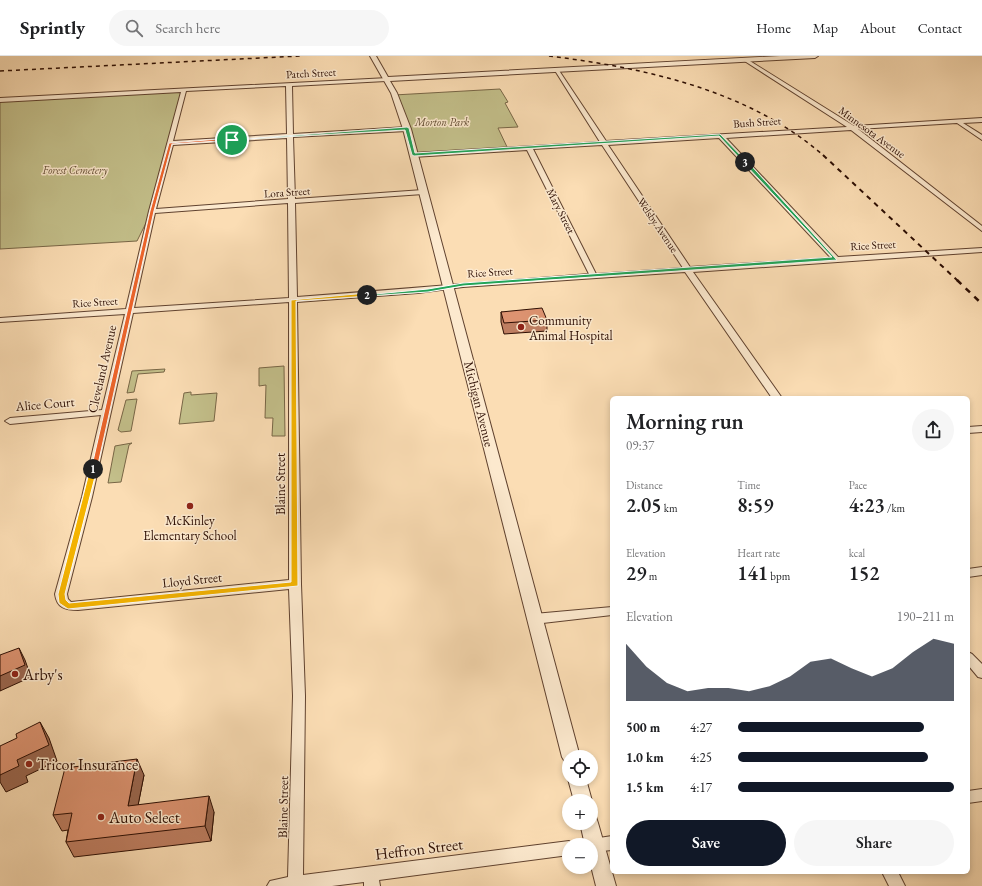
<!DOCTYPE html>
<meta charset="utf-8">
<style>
:root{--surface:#fff;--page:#f6f6f6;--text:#202124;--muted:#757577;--line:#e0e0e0;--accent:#111827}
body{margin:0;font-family:"EB Garamond",serif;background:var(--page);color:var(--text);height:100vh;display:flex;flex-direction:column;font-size:15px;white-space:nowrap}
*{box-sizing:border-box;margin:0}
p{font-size:13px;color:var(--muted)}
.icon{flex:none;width:22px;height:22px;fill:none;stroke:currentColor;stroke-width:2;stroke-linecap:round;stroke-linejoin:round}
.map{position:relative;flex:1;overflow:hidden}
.details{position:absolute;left:610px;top:340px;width:360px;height:478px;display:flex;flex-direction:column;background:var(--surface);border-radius:6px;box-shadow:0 2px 6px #0003}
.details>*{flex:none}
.controls{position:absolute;left:562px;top:694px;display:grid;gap:8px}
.controls a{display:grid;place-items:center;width:36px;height:36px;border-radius:50%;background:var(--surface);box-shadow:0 2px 6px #0003;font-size:20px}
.pin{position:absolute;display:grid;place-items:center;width:34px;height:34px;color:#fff;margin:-17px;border:2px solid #fff;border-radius:50%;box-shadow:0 1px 4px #0007}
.km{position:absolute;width:20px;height:20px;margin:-10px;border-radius:50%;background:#222;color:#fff;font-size:11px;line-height:20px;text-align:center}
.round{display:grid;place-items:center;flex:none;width:42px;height:42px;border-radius:21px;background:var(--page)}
.summary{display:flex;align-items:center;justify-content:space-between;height:68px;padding:0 16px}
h1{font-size:22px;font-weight:600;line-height:30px}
.figures{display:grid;grid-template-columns:repeat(3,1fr);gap:6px;height:68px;padding:4px 16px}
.figures div{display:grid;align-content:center}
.figures b{font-size:20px;font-weight:600}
.figures small{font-size:11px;font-weight:400}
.figures p{font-size:11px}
.chart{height:112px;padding:8px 16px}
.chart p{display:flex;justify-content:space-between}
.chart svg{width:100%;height:72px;margin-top:4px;fill:var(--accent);opacity:.7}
.primary-button{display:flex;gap:8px;margin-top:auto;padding:8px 16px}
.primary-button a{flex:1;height:46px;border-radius:24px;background:var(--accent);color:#fff;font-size:16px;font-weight:600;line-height:46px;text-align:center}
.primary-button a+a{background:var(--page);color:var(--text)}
ul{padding:0 16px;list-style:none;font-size:13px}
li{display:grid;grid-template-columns:64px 48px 1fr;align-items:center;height:30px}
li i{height:10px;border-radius:5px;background:var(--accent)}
header{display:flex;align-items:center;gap:24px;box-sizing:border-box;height:56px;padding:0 20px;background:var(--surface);border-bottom:1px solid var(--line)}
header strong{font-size:19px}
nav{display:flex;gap:22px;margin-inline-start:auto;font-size:14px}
.search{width:280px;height:36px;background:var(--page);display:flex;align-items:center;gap:10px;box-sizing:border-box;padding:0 14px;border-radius:22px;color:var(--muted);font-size:15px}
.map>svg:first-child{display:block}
</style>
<header>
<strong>Sprintly</strong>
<div class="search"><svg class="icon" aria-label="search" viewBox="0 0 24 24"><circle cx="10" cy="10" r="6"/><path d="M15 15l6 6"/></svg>Search here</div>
<nav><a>Home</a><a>Map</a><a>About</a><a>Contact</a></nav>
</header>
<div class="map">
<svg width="982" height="830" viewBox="0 0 982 830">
<rect width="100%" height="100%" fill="#fbddb4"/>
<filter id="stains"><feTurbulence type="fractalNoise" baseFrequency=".005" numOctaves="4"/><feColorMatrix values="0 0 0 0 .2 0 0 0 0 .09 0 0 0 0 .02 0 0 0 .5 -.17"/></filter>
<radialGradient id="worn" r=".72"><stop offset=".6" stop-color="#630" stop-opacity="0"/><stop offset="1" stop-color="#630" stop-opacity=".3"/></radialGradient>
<g fill="#c3bf8a" stroke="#786646">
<polygon points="500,33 508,46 505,47 518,71 498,72 508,93 414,99 394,39"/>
<polygon points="184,34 152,155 137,185 0,193 0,44"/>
<polygon points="284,310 285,380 272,380 273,362 265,362 266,329 259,330 259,312"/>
<polygon points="165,313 164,316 138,318 134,336 127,337 132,315"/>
<polygon points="191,336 191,339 217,337 214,365 179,368 184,337"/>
<polygon points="137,343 131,375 121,376 118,374 126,344"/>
<polygon points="132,387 129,389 121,426 108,427 115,390"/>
</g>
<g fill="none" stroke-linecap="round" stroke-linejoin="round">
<g stroke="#60422f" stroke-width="2">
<g id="minor">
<path d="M745,2l109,68 128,-8v4l-19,1 19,12v5l-25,-17 -99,6 124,97v5l-131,-101 -125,8 112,119 144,-9v4l-289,20 89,126h-10l-87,-126 -222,15 -45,6 -121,9 4,282 4,112 -2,179 266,-34 6,4h-6v10l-190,25 1,6h-16v-4l-32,4h-65l3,-5 18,-4 5,-181 -4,-107 -211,21c-13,0 -21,-2 -23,-16l27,-97 19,-82 -91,9 -5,-3 5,-3 92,-8 23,-96 -125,8v-4l126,-9 23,-98 32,-119 -181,10v-4l388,-20 -2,3 -94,5 1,48 114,-7 3,2 -3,2 -114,6 2,62 128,-9 3,2 -3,2 -128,9 2,94c98,-7 194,-16 292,-23l-62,-124 -114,7 -3,-2 3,-2 187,-11 -46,-73h4l48,72 241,-14 -104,-67zM286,30l1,48 -114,7 13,-50zM287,82l1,61 -132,10 17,-64zM719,82l112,120 -141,9 -82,-122zM602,89l81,123 -87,6 -63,-125zM288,147l1,95 -155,10 21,-95zM289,246v278l-218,22 -3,-3 -1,-5 25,-97 41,-184z"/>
<polygon points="982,370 982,376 968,377 968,371"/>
<polygon points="982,511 982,519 968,521 968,513"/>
<polygon points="612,551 612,559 534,568 530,566 528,563 530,560 534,558"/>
<polygon points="968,596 972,598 982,608 982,622 978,621 968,609"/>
<polygon points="982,733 982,745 968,747 968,735"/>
<polygon points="612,780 612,794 591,796 591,789 584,789 586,784"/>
<polygon points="882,816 898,816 905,830 889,830"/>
</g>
</g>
<g stroke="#60422f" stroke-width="2">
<g id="tertiary">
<polygon points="370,0 376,0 388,21 780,0 818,0 815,2 390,25 397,37 411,73 580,701 569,701 569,708 565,706 562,701 403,73 391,37"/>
<polygon points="569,721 569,723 586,723 592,745 591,748 591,745 574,745 568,723"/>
<polygon points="591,759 596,761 598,767 616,830 596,830 591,810 591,789 585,789 580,767 591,767"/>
</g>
</g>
<use href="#minor" fill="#fce9ce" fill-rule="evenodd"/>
<use href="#tertiary" fill="#fce9ce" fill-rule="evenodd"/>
<g stroke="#2d0e03" stroke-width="1.5" stroke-dasharray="4 4" stroke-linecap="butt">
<path d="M549,0c96,12 200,34 275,100"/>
<polyline points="0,15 300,0"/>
</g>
<polyline stroke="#2d0e03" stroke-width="2" stroke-dasharray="5 5" stroke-linecap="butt" points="823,99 958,225"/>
<polyline stroke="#2d0e03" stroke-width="2.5" stroke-dasharray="6 6" stroke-linecap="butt" points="957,224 982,248"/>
</g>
<g fill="#be7e61" stroke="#2d0e03">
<polygon points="501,256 547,264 547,275 504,278 501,266"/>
<polygon points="144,719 138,749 214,756 211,785 74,801 66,786 68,774 62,775 53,759"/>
</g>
<g fill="#9b674f" stroke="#2d0e03">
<polygon points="19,592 25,604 31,621 0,635 0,620"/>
<polygon points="40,666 49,682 57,705 26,720 28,726 6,736 0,726 0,719 17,704"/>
<polygon points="137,703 144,719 135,765 128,750"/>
<polygon points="209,740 214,756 211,785 205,770"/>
</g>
<g fill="#dd9371" stroke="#2d0e03">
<polygon points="542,252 547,264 504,267 501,256"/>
<polygon points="19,592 25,609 0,620 0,599"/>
<polygon points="40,666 49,689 17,704 19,710 0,719 0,690 17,682 16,678"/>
<polygon points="137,703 128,750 209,740 205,770 66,786 72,757 53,759 65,712"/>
</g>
<polygon fill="#f0652b" stroke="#fff" points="232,82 234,84 172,88 154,155 97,413 91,414 150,155 169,87"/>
<polygon fill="#f5b400" stroke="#fff" points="367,237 369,240 296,245 298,530 68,553 59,547 58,538 90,413 93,411 97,413 65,538 66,544 69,547 291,526 291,244"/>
<polygon fill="#22a559" stroke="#fff" points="747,105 837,204 463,230 428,236 367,240 365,239 428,233 463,227 832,201 743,106"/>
<polygon fill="#22a559" stroke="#fff" points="407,71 409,72 415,97 720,78 747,106 744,107 719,80 414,100 412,99 405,74 230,84"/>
<g fill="#8f2418" stroke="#fce9ce" stroke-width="1.5">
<circle cx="521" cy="271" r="4"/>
<circle cx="190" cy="450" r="4"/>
<circle cx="15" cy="618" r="4"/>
<circle cx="29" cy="708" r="4"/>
<circle cx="101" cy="761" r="4"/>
</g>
<g text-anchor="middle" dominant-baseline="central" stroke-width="3" stroke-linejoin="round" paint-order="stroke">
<g font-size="11" fill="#2d0e03" stroke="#fce9ce">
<text transform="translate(311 17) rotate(-3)">Patch Street</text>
<text transform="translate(757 66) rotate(-4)">Bush Street</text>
<text transform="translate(872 76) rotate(36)">Minnesota Avenue</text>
<text transform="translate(287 136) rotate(-4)">Lora Street</text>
<text transform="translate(561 155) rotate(63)">Mary Street</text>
<text transform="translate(658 169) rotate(56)">Welsby Avenue</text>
<text transform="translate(873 189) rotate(-3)">Rice Street</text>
<text transform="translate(490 216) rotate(-4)">Rice Street</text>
<text transform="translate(95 246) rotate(-4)">Rice Street</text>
</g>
<g font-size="11" font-style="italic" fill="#624c32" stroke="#fce9ce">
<text x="442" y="66">Morton Park</text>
<text x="75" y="114">Forest Cemetery</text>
</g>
<g font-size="13" fill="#2d0e03" stroke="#fce9ce" text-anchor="start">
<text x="529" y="264">Community<tspan x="529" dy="15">Animal Hospital</tspan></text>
<text x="190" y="464" text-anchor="middle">McKinley<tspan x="190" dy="15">Elementary School</tspan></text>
</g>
<g font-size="13" fill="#2d0e03" stroke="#fce9ce">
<text transform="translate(102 313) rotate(-77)">Cleveland Avenue</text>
<text transform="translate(45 348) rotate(-5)">Alice Court</text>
<text transform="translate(479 348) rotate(76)">Michigan Avenue</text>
<text transform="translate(280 428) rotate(-90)">Blaine Street</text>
<text transform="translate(192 524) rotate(-6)">Lloyd Street</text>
<text transform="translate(283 751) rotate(-89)">Blaine Street</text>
</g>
<g font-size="16" fill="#2d0e03" stroke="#fce9ce" text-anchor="start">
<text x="23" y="618">Arby's</text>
<text x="37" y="708">Tricor Insurance</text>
<text x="109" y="761">Auto Select</text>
</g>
<g font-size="16" fill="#2d0e03" stroke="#fce9ce">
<text transform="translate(419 793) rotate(-7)">Heffron Street</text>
</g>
</g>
<rect width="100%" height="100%" filter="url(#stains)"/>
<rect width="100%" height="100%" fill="url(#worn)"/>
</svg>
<div class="controls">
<a><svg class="icon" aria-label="locate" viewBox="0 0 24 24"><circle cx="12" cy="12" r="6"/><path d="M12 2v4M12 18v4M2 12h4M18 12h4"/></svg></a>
<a>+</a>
<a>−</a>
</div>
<div class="pin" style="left:232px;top:84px;background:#1e9e55"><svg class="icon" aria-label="arrive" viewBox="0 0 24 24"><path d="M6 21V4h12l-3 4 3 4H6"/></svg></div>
<b class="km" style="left:93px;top:413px">1</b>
<b class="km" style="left:367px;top:239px">2</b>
<b class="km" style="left:745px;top:106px">3</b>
<section class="details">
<div class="summary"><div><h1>Morning run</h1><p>09:37</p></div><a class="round"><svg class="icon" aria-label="share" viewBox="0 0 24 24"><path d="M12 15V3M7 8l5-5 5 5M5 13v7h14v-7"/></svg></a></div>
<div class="figures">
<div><p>Distance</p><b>2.05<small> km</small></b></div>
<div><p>Time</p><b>8:59</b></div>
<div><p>Pace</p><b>4:23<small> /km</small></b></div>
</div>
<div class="figures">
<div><p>Elevation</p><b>29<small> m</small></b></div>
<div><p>Heart rate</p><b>141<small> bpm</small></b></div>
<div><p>kcal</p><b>152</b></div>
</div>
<div class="chart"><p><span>Elevation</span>190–211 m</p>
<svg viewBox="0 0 160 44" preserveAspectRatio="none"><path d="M0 44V9L10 23L20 33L30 38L40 36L50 36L60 38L70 35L80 29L90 20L100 18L110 24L120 29L130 24L140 14L150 6L160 9V44z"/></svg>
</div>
<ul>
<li><b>500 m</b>4:27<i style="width:86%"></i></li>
<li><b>1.0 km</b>4:25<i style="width:88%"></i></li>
<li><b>1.5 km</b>4:17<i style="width:100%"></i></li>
</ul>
<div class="primary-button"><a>Save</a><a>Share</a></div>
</section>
</div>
